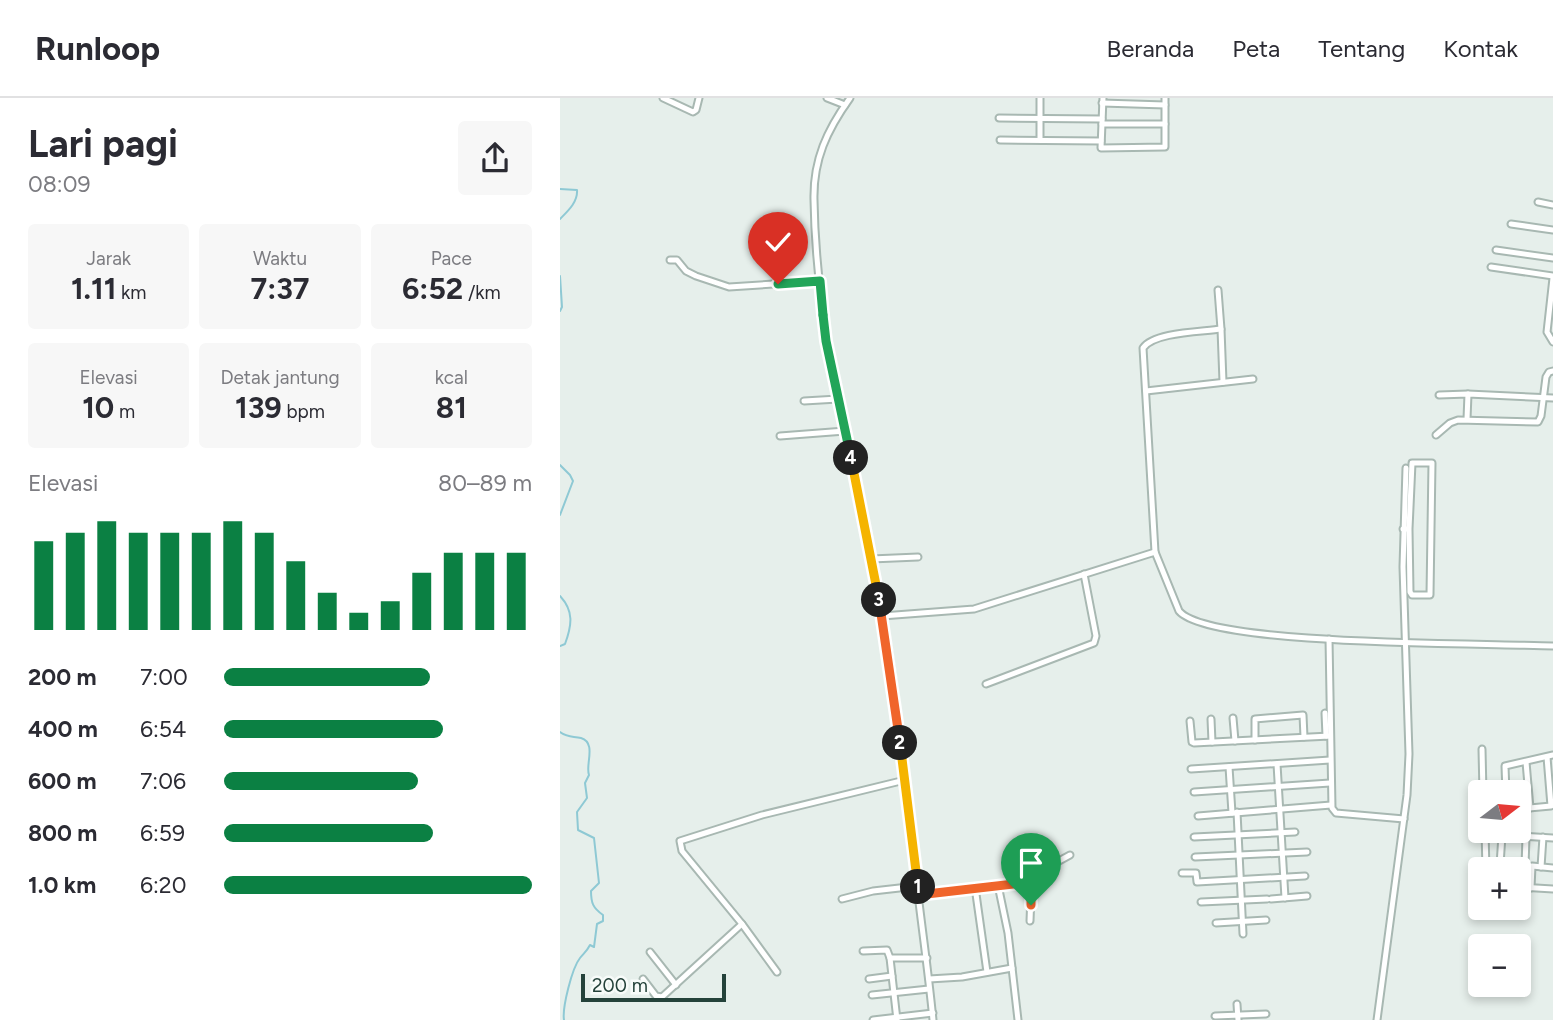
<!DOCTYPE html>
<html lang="id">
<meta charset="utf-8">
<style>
:root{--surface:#fff;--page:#f7f7f7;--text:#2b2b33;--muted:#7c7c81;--line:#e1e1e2;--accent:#0b8043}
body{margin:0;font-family:Figtree,sans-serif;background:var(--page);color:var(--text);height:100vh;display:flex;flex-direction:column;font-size:26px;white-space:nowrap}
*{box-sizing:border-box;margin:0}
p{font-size:23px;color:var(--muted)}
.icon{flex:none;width:38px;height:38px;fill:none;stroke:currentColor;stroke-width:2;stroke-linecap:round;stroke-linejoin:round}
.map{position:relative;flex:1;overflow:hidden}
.details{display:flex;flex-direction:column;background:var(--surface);width:560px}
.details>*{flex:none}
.needle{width:46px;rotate:74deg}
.tools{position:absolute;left:908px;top:682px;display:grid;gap:14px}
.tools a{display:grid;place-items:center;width:63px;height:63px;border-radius:7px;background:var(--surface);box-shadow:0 4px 10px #0003;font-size:35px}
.scale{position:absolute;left:21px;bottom:18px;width:145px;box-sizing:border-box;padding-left:7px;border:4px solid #24423a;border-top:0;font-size:19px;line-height:24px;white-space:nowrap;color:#24423a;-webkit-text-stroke:5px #f7fbf9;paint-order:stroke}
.pin{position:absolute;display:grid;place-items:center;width:60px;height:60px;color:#fff;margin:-72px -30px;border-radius:50% 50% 50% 0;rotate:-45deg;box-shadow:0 0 7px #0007}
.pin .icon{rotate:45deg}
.km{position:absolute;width:35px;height:35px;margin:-18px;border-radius:50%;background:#222;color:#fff;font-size:19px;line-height:35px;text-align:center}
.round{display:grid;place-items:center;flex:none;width:74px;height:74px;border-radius:7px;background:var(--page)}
.head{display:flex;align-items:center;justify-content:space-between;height:119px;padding:0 28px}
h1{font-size:38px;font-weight:700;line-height:52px}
.stats{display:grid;grid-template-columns:repeat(3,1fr);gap:10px;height:119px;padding:7px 28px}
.stats div{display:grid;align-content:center;border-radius:7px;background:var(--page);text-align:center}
.stats b{font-size:30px;font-weight:700}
.stats small{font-size:19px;font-weight:400}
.stats p{font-size:19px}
.chart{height:196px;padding:14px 28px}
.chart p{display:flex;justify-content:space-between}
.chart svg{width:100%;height:126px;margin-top:7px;stroke:var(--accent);stroke-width:6}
ul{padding:0 28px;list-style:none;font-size:23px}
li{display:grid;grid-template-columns:112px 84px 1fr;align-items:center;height:52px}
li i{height:18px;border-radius:9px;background:var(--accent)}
header{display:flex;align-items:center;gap:42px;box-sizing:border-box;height:98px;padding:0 35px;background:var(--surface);border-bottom:2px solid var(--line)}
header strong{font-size:33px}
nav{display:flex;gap:38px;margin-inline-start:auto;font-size:24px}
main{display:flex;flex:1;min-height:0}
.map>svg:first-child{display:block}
</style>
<header>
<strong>Runloop</strong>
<nav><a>Beranda</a><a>Peta</a><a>Tentang</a><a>Kontak</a></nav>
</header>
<main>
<section class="details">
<div class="head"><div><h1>Lari pagi</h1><p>08:09</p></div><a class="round"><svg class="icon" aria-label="share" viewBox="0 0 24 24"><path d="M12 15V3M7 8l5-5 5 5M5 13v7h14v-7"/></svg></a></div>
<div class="stats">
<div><p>Jarak</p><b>1.11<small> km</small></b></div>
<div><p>Waktu</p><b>7:37</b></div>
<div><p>Pace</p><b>6:52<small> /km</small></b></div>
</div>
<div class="stats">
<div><p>Elevasi</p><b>10<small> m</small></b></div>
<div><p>Detak jantung</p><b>139<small> bpm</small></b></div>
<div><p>kcal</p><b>81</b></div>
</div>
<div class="chart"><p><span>Elevasi</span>80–89 m</p>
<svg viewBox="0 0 160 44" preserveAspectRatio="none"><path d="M5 44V13M15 44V10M25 44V6M35 44V10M45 44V10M55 44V10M65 44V6M75 44V10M85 44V20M95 44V31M105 44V38M115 44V34M125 44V24M135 44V17M145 44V17M155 44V17"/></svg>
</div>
<ul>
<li><b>200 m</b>7:00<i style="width:67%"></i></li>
<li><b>400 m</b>6:54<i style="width:71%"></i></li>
<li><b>600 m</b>7:06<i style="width:63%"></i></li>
<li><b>800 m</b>6:59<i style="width:68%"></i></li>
<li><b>1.0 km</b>6:20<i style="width:100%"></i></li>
</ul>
</section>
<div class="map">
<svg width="993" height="922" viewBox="0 0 993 922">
<rect width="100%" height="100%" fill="#e6efeb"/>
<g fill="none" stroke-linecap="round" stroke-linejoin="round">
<g stroke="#8ec9d4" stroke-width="2">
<path d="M0,91l17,1c1,12 -9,21 -17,29"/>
<polyline points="0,178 2,209 0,213"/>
<polyline points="0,367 10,377 13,383 0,417"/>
<path d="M0,498c14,15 12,29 5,48l-5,2"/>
<path d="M0,634c8,6 13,4 21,6 16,5 4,27 8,37l-4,8 2,15 -10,14 1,18 16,8 5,45 -8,8c0,12 2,17 12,24v6l-6,3 -3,23 -4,-2c-3,6 -6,8 -10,13 -8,10 -18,50 -16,62"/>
</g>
<g stroke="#a8b8b2" stroke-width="9">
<g id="minor">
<polyline points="103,0 133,14 136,12 139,0"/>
<polyline points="267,0 285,7"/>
<path d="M290,0c-23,32 -37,62 -36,102 2,134 39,265 65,396 19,98 27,199 39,298 5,42 11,84 15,126"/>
<polyline points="543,0 541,50 605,49 605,0"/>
<polyline points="542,5 605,7"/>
<polyline points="439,20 542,21"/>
<polyline points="542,26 605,26"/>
<polyline points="440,42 541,43"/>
<polyline points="480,42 480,0"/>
<polyline points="978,104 993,107"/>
<polyline points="951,126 993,132"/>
<polyline points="936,152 993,160"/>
<polyline points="110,162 117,162 126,173 136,178 169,189 260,183"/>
<polyline points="931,169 993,178"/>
<polyline points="993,180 987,234 993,244"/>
<polyline points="661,231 663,284"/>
<polyline points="586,293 693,281"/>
<polyline points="879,297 908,296 993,300"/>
<polyline points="244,303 278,301"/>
<polyline points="907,321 908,296"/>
<polyline points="876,337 890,325 898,322 978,324 981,318 986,279 989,274 993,273"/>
<polyline points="220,338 285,333"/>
<polyline points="843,431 849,431 852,365 872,365 870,497 852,497 850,494 849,431"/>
<path d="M595,454l-12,-204c11,-16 58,-16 78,-19l-3,-39"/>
<polyline points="311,461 358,459"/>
<path d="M322,518l92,-7 181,-57 24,59c30,36 315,32 374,35"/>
<polyline points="769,541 772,710 776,715 844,721"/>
<polyline points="426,586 534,545 536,538 524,476"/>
<polyline points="765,615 766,638"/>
<polyline points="673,620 675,643"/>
<polyline points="651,621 652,644"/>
<polyline points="630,623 632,644 634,645 770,638"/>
<polyline points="695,642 695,621 743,617 744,639"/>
<polyline points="922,651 923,695"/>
<polyline points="966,664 970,710"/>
<polyline points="717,666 725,800"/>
<polyline points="669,669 672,715"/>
<polyline points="631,671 770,662"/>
<polyline points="634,694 770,685"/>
<polyline points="946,695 945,668 993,657"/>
<polyline points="959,711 991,708 987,659"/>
<polyline points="677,714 683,836"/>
<polyline points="638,718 771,707"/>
<polyline points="925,733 926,772"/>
<polyline points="634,739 735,734"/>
<polyline points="966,739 965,768 967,768"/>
<polyline points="635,759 747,754"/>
<polyline points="965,768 940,767 942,737 993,740"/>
<polyline points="981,769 983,739"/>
<polyline points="622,775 636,775 637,784 745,778"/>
<polyline points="438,787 448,835 458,922"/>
<polyline points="415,789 427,874"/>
<polyline points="959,789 993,791"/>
<polyline points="971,790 972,768 993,770"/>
<polyline points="358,797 471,784"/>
<polyline points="282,801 313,793 357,788"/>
<polyline points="711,801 747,798"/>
<polyline points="641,804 707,801"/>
<polyline points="470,823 472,770 499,763 510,757"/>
<polyline points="656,825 706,822"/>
<polyline points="303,853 327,852 330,860"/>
<polyline points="90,854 116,887"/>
<polyline points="217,874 182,826 122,753 120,743 202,717 345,682"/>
<polyline points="83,881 96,898 102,899 182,826"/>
<polyline points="309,881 332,878"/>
<polyline points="369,881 402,879 452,870"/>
<polyline points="312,897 369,891"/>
<polyline points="677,906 678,922"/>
<polyline points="655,918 706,916"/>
<polyline points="313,922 373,915"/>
<polyline points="337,922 330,860 367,860"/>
<polyline points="817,922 847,697 849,656 843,469 846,370"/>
</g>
</g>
<use href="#minor" stroke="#fff" stroke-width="5"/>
</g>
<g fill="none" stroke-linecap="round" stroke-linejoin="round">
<g stroke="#fff" stroke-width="14">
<polyline id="split-1" points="358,789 358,797 471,784 471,807"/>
</g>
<g stroke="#fff" stroke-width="14">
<polyline id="split-2" points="340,645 358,789"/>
</g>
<g stroke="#fff" stroke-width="14">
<polyline id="split-3" points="319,502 340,645"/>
</g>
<g stroke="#fff" stroke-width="14">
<polyline id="split-4" points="291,360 319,502"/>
</g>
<g stroke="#fff" stroke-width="14">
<polyline id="split-5" points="263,217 266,243 291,360"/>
</g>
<g stroke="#fff" stroke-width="14">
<polyline id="split-6" points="218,186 260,183 263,217"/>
</g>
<use href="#split-1" stroke="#f0652b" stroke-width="9"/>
<use href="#split-2" stroke="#f5b400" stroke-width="9"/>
<use href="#split-3" stroke="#f0652b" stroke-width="9"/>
<use href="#split-4" stroke="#f5b400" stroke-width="9"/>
<use href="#split-5" stroke="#22a559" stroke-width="9"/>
<use href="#split-6" stroke="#22a559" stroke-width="9"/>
</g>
</svg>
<div class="tools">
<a><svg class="needle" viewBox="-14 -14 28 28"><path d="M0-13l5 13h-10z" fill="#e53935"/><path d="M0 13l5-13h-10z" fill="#7c7c81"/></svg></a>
<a>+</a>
<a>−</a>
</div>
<div class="scale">200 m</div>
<div class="pin" style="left:471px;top:807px;background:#1e9e55"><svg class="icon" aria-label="arrive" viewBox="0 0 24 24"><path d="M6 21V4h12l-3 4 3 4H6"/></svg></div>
<div class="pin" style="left:218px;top:186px;background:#d93025"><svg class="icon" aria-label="check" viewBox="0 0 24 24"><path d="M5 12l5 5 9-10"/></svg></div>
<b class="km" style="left:358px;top:789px">1</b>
<b class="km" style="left:340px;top:645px">2</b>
<b class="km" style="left:319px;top:502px">3</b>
<b class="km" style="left:291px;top:360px">4</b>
</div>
</main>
